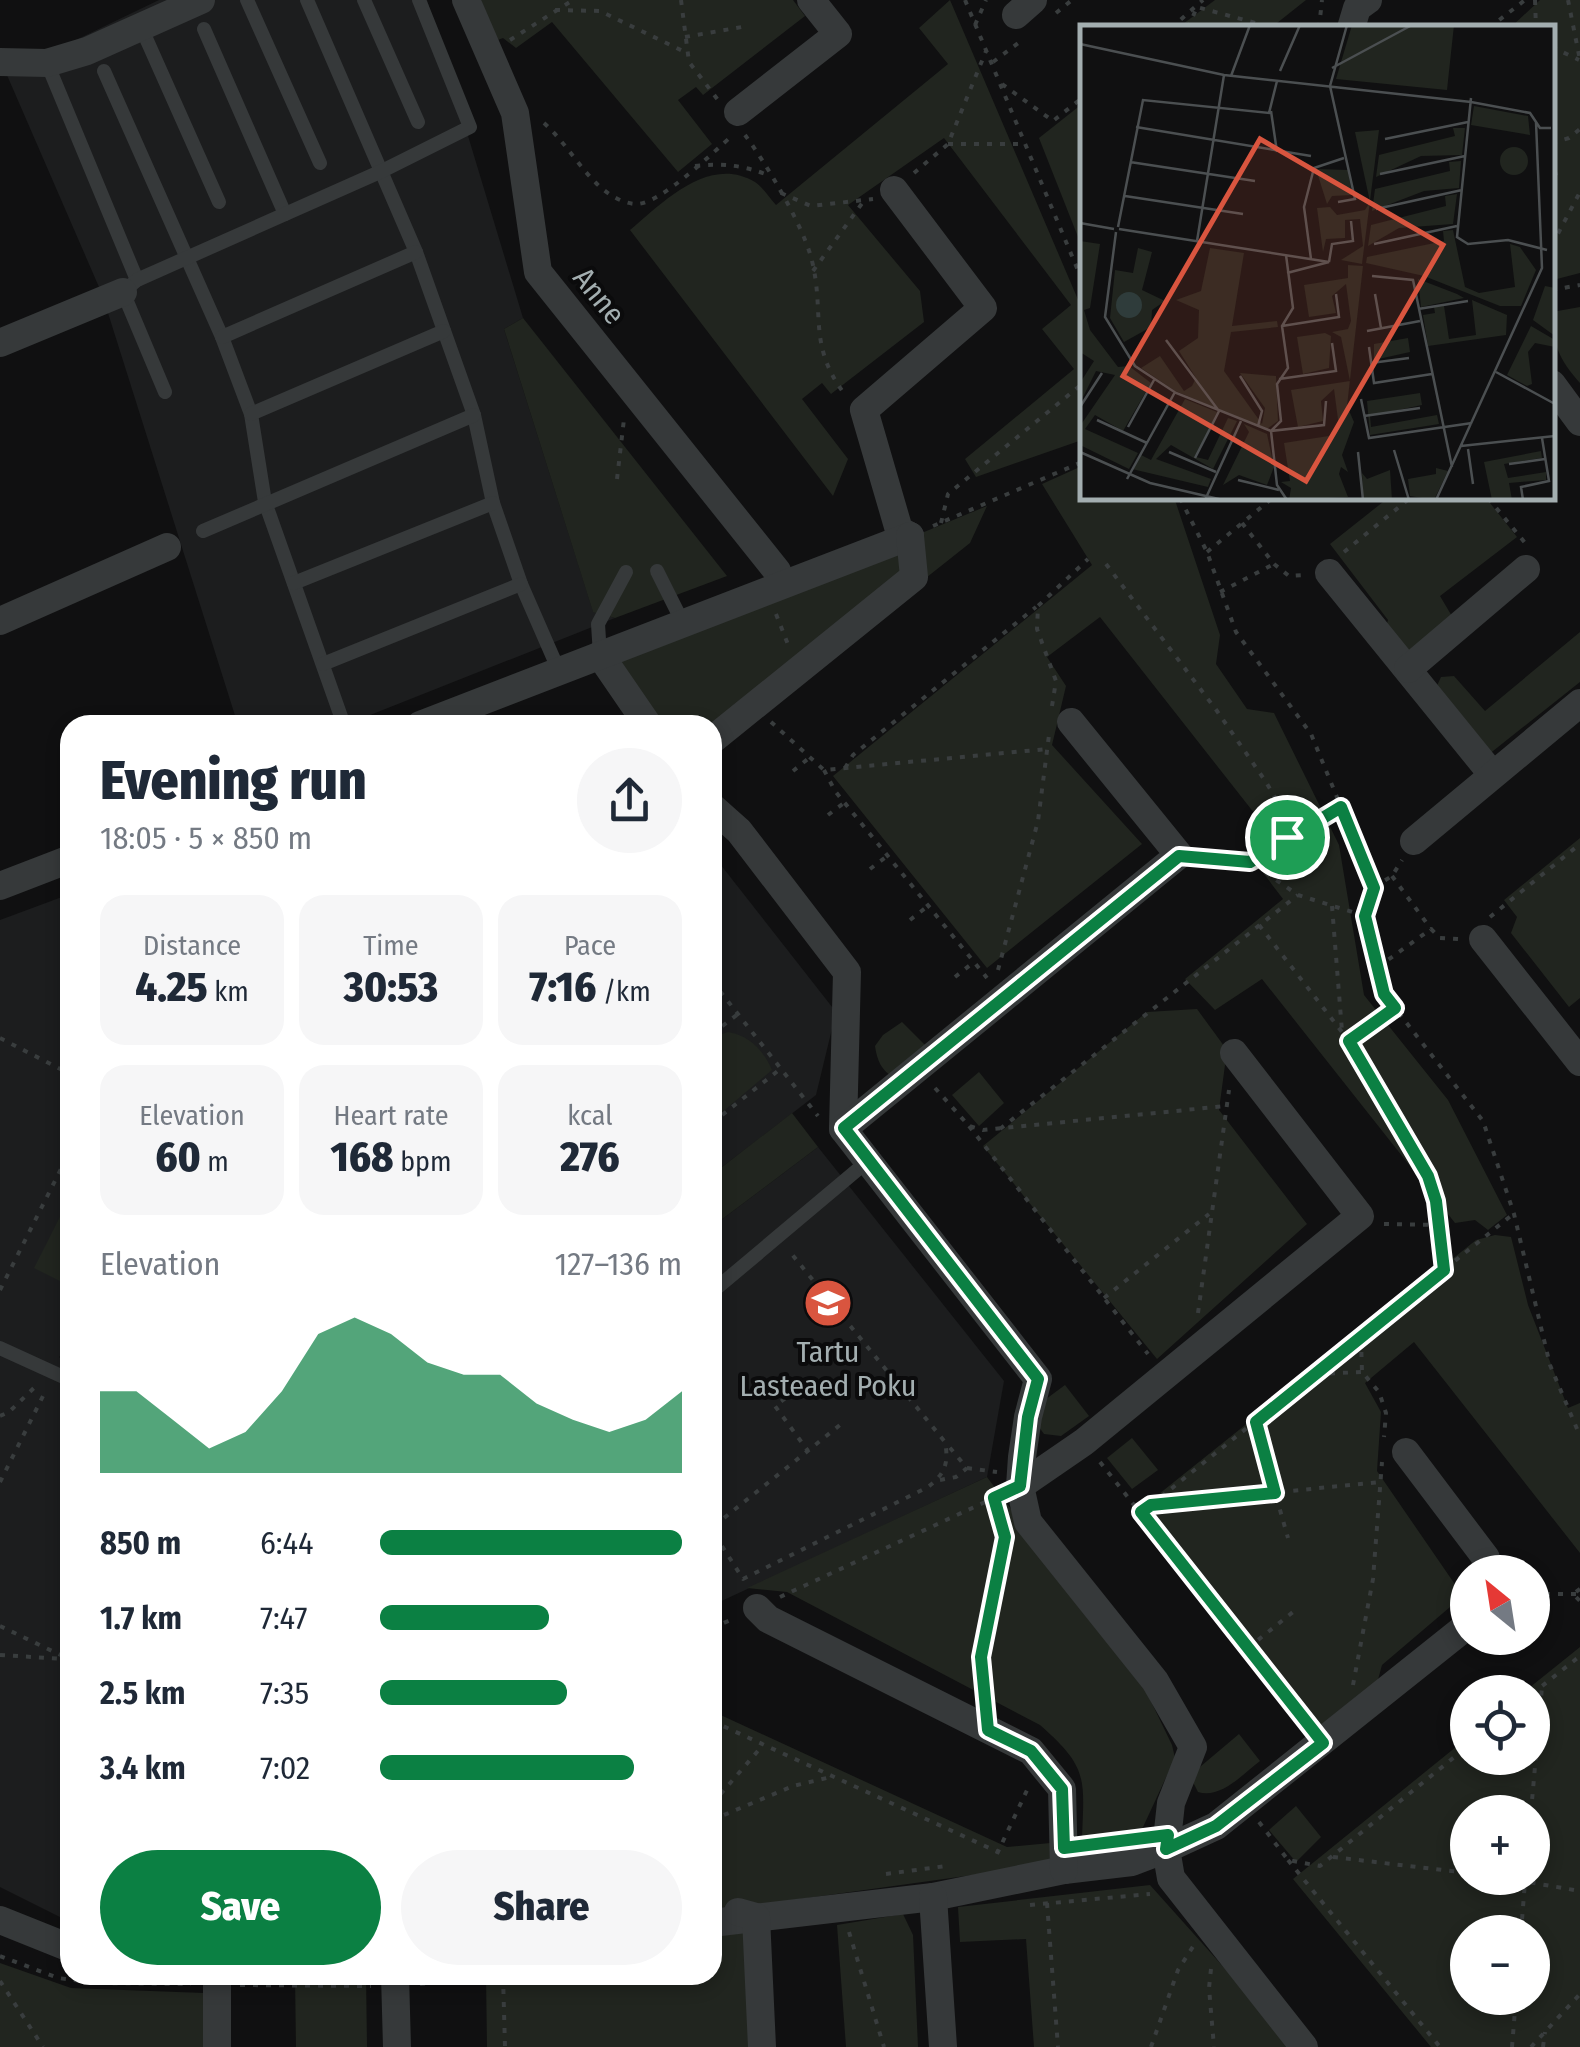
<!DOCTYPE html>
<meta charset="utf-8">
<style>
:root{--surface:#fff;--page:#f6f6f7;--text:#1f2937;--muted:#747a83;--accent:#0b8043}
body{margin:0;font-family:"Fira Sans Condensed",sans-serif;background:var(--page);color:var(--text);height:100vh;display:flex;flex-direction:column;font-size:38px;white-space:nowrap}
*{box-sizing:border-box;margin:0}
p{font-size:32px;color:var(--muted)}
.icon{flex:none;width:55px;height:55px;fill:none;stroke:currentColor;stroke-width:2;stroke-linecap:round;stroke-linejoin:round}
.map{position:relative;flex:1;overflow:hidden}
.side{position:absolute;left:60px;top:715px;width:662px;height:1270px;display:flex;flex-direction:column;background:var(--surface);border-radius:30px;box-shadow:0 5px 15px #0003}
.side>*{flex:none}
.needle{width:65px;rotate:330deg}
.buttons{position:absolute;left:1450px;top:1555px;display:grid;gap:20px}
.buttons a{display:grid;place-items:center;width:100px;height:100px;border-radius:50%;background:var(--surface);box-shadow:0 5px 15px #0003;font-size:50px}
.pin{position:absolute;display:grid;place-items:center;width:85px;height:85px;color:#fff;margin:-42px;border:5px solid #fff;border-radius:50%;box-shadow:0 2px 10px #0007}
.round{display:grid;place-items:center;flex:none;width:105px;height:105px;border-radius:52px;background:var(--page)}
.overview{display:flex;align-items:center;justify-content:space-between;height:170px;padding:0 40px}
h1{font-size:55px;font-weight:800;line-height:75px}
.metrics{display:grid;grid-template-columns:repeat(3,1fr);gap:15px;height:170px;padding:10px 40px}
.metrics div{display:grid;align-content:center;border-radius:25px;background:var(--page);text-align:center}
.metrics b{font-size:42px;font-weight:800}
.metrics small{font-size:28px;font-weight:400}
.metrics p{font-size:28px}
.chart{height:280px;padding:20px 40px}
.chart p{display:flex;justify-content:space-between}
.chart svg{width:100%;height:180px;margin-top:10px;fill:var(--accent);opacity:.7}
.primary-button{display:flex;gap:20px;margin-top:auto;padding:20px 40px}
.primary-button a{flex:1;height:115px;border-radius:60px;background:var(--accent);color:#fff;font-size:40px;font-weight:800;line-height:115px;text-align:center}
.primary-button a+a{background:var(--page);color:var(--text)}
ul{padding:0 40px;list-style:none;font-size:32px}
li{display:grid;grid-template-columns:160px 120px 1fr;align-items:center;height:75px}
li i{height:25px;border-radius:12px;background:var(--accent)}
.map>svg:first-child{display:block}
</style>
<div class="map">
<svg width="1580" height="2047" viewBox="0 0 1580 2047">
<rect width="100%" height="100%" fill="#101011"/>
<g fill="#1c1d1e">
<polygon points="159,0 427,0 523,318 504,329 593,611 615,618 345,725 238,725 102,294 0,59 53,51"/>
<polygon points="713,855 836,1012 816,1095 713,1174"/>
<polygon points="70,894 70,1346 59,1357 70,1366 70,1922 0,1887 0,920"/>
<polygon points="818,1147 1004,1381 987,1477 713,1605 713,1226"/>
</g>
<g fill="#21251f" fill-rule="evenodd">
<polygon points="481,0 793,0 805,16 703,95 696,87 678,100 712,144 678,172 552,22 516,48 503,38 495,41"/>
<path d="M950,0l132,309v131l-106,37 -11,-18 109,-90 -32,-40 29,-24 -127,-167 -96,67 72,86 4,31 -93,72 -9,-11 -20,16 46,60 -15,37 -203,-266c32,-27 79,-76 125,-48 8,5 15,17 21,23l172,-141 -29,-36z"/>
<polygon points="1215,0 1306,0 1272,27 1179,27"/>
<polygon points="1540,0 1580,0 1580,273 1553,280 1552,28 1511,27"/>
<polygon points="1082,104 1082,247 1039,138"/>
<path d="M1580,307v76c-21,-23 -28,-40 -28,-71z"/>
<polygon points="523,318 727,576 615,618 593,612 504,329"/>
<polygon points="1082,466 1082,498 1173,498 1176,503 1220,635 1216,664 1247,709 1274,713 1339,845 1364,995 1448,1100 1507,1215 1488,1230 1475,1220 1455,1223 1262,979 1215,1010 1185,979 1283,899 1254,861 1273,837 1100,617 1047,657 1066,686 1052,745 1142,844 987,968 833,776 1092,565 1042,484"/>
<polygon points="1388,498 1486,498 1517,537 1440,596 1456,623 1399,670 1380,646 1388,620 1330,544"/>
<polygon points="987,506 970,543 713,747 712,725 647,725 600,666"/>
<polygon points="1580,632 1580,682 1488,755 1434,692 1441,677 1454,676 1485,711"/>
<polygon points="1580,838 1580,998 1569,1007 1511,933 1517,917 1504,900"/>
<polygon points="1197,1009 1227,1050 1219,1110 1307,1224 1157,1359 983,1146 1147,1012"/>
<path d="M902,1022l28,28 -37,27c-12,-7 -16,-17 -18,-31l8,-11z"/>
<path d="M728,1032c21,3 36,19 44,38l-59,50v-83z"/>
<polygon points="979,1072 1004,1103 979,1126 952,1095"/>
<polygon points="792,1113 818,1147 713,1226 713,1174"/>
<polygon points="70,1197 70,1286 34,1268"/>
<polygon points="1495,1235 1511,1237 1528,1305 1568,1408 1580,1403 1580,1553 1414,1342 1365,1383 1381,1412 1377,1471 1463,1596 1382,1665 1376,1687 1324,1729 1139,1510 1476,1240"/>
<polygon points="1065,1385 1089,1416 1061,1436 1044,1434 1039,1427 1038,1405"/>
<polygon points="1132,1438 1158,1470 1132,1489 1107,1458"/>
<path d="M987,1477l158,212 27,56 3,13 -44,95 -418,58 -1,-200 295,136 75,-7c2,-62 7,-72 -42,-115l-253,-133 -40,-4z"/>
<path d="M1580,1647v400h-149l-138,-168 174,-141 1,20h64v-66h-8zM1468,1812h64v66h-64zM1468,1932h64v66h-64z"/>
<path d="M1239,1734l21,27c-17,13 -39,38 -62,31l-5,-10 1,-10z"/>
<polygon points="1296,1806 1321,1837 1296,1862 1269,1830"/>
<polygon points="1150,1885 1295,2047 1034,2047 1026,1939 960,1942 958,1907"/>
<polygon points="903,1914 913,1935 918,2047 846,2047 837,1925"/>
<polygon points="746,1931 752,2047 487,2047 486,1975 712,1975 713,1935"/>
<polygon points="0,1963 71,1988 204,1993 204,2047 0,2047"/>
<polygon points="295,1975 366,1975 367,2047 296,2047"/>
</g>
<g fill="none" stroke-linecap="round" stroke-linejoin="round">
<g stroke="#393d3e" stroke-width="4" stroke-dasharray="5 8" stroke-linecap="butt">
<polyline points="681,0 689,62 718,100"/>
<polyline points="965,0 1082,280"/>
<polyline points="1535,0 1536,28"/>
<polyline points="1568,0 1580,60"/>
<polyline points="555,10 600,11 687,53"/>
<polyline points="1056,13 1072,0"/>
<polyline points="975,25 986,0"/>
<polyline points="1171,28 1203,0"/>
<polyline points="1188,28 1197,7 1274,28"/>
<polyline points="1319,28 1322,0"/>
<polyline points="1489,28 1525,0"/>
<polyline points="685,37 742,27"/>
<polyline points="510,40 573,0"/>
<polyline points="1552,47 1579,60"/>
<polyline points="993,62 1021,41"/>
<polyline points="1002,84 1053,121 1082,98"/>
<path d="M544,123c20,18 33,41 52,60 10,10 26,21 41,21 25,-1 76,-52 96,-69"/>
<path d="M745,135c22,30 56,87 66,122 15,56 -5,87 35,139"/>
<polyline points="1552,143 1569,138 1580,129"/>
<polyline points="948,144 1026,144"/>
<polyline points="1552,158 1557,180 1552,185"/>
<path d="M695,166c27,-3 47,-1 73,9"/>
<polyline points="914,173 948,144 986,51"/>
<polyline points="781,193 811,206 873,199"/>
<polyline points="1552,245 1580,192"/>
<polyline points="813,271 863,202"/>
<polyline points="1552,290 1580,285"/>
<polyline points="617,479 624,419"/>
<polyline points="1180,498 1207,552 1236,632 1311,734 1374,887 1365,916 1384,994 1483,1121 1514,1214 1550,1365 1580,1436"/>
<polyline points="1488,498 1526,544"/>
<polyline points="941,523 948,494 1082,384"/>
<polyline points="1242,523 1274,564 1289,576 1304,575"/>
<polyline points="933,526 1082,462"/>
<polyline points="1207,552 1270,500 1268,498"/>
<polyline points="1344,552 1410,498"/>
<polyline points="1106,564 1217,711 1266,782 1280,806 1287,837"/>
<polyline points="1220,592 1274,564"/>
<polyline points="776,614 789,647"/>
<polyline points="1052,706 1056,681 1037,629 1038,606 1088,559"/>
<polyline points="771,722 824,770 1047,749"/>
<polyline points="380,725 394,720"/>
<polyline points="845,768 853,755 1036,607"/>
<polyline points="824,770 835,791 987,978"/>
<polyline points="793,771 809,758"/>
<polyline points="828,815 844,803"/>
<polyline points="1204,858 1250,862 1298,895 1365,916"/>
<polyline points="1250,862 1340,807"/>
<polyline points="870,869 886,857"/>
<polyline points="1392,876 1431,929"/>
<polyline points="1374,887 1392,876 1402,860"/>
<polyline points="1332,906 1342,1031"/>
<polyline points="1490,917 1580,844"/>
<polyline points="910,920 928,906"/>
<polyline points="1259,925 1349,1041 1428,1176 1436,1201 1444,1271"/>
<polyline points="1378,967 1431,929 1440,938 1458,939"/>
<polyline points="998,970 1038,821 1049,735"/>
<polyline points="955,977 974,962"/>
<polyline points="712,981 818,1116"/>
<polyline points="712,1034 738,1014"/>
<polyline points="0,1038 70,1074"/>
<polyline points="1349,1041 1394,1008"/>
<polyline points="935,1088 969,1126 983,1130 1226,1106"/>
<polyline points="712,1123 779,1070"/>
<polyline points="969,1126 1148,1354"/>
<polyline points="1000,1129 1298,895"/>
<polyline points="1384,1224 1439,1225"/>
<polyline points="0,1290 70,1151"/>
<polyline points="1104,1298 1209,1214"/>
<polyline points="1198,1313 1229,1090"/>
<polyline points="818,1322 835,1307"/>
<polyline points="1361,1339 1362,1372 1379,1392 1386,1413 1384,1437"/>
<polyline points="1317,1374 1362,1372"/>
<polyline points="806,1383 775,1406 808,1451"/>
<polyline points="0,1416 9,1412 36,1386"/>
<polyline points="1255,1422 1288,1538"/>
<polyline points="1100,1462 1305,1721"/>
<polyline points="967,1468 997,1472"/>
<polyline points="940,1480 956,1477 967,1468 945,1442"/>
<polyline points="0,1482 46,1390"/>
<polyline points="1151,1505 1380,1482"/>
<polyline points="1141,1513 1512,1215"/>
<path d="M712,1522l10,24 21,33 185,-92c17,-13 21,-24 17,-45l-155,-190"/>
<polyline points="714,1526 840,1425"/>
<polyline points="1580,1589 1573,1594 1580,1601"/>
<polyline points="1532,1594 1580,1594"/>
<polyline points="780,1597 998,1496"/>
<polyline points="0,1626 69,1659 64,1672"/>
<polyline points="712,1628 735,1618"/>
<polyline points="1248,1648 1293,1612"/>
<polyline points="0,1655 65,1659"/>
<polyline points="1353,1685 1373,1579 1382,1462"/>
<polyline points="1532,1694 1580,1656"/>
<polyline points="985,1699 981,1657 1005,1536"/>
<polyline points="712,1721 998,1852"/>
<polyline points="712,1804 763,1745"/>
<polyline points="1531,1812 1542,1687"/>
<polyline points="712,1820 793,1786 831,1777"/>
<polyline points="1259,1822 1288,1860 1320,1866 1468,1746"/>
<polyline points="997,1854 1029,1786"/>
<polyline points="1333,1857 1468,1873"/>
<polyline points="1288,1860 1440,2047"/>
<polyline points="886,1874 946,1866"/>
<polyline points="1505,1878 1580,1891"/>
<polyline points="1047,1903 1058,2047"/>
<polyline points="1030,1905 1150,1894"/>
<polyline points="849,1932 884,2047"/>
<polyline points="1521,1932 1525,1882"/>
<polyline points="0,1956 58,1978 97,1983 191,1984"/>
<polyline points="1211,1969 1209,1988 1214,2047"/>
<polyline points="503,1976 505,2047"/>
<polyline points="0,1981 43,2047"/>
<polyline points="420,1984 513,1975"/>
<polyline points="240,1985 371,1986"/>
<polyline points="1151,2047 1178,1970 1194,1945"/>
<polyline points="1512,2047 1516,1998"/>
<polyline points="1531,2047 1580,1994"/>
<polyline points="1543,2047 1545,2032"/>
</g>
<g stroke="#36393a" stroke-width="14">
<polyline points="247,0 320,163"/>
<polyline points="307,0 416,252 474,415 493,503 521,584 559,671"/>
<polyline points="364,0 418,122"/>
<polyline points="141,27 219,202"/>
<polyline points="204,29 285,214"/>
<polyline points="47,63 137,280"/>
<polyline points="104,71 222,337 251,414 265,502 344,725"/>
<polyline points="222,337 416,252"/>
<polyline points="165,392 123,292 137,280 382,171 470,127 419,0"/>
<polyline points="251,414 444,331"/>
<polyline points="203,531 474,415"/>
<polyline points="657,571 683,623"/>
<polyline points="294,583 493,503"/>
<polyline points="600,655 598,624 626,572"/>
<polyline points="323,664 521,584"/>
<polyline points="712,1292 869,1160"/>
<polyline points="0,1348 70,1380"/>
</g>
<g stroke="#36393a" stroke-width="28">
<polyline points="466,0 515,113 538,272 777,571 782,584"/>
<polyline points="1016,15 1033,0"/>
<polyline points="1351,28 1357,8 1368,0"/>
<polyline points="0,62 47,63 87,51 201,0"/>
<polyline points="738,112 838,34 811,0"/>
<polyline points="894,190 983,308 864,410 899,530 910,536"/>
<polyline points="0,343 123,292"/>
<polyline points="1552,384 1580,422"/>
<polyline points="1329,573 1492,774"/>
<polyline points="0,621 167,547"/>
<polyline points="600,655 648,725"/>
<polyline points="1408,669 1526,569"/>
<polyline points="420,725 910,536"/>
<polyline points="712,740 914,577 910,536"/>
<polyline points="712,807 739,831 847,972 843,1129 1038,1379 1028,1417 1022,1457 1020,1486 1028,1522 1155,1681 1193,1747 1171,1803 1166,1849 1132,1862 1064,1870 933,1897 712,1923"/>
<polyline points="1414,841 1580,703"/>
<polyline points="0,886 70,859"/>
<polyline points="1483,939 1580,1062"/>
<polyline points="843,1129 1179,855 1071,722"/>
<polyline points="1406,1452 1486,1558 1485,1572"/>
<polyline points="1020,1486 1084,1442 1360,1216 1234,1053"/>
<polyline points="757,1608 768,1619 1031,1751 1062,1789 1064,1870"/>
<polyline points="933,1897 943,2047"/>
<polyline points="738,1912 756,1917 762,2047"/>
<polyline points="0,1920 70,1948"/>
<polyline points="217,1975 217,2047"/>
<polyline points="395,1975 397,2047"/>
<polyline points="1304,2047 1171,1878 1166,1849 1216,1826 1468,1625"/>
</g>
</g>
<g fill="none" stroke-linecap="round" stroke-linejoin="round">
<g stroke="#fff" stroke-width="20">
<polygon id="route" points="1341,807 1374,888 1365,916 1384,994 1395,1008 1349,1041 1428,1176 1436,1201 1444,1270 1256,1422 1275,1493 1151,1505 1141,1512 1323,1743 1216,1826 1166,1849 1168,1835 1064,1848 1062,1789 1031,1751 988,1730 981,1657 1005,1537 994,1498 1020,1486 1028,1417 1038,1379 844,1128 1179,856 1250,862"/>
</g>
<use href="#route" stroke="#0b8043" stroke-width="12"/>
</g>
<defs>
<g id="school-disc" transform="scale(2.5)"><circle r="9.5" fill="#d9553f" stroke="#0b0b0c"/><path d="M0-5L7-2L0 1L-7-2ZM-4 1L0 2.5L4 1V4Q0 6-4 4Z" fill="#fff"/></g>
</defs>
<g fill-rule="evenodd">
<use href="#school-disc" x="828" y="1303"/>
</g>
<g text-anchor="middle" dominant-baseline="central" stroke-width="8" stroke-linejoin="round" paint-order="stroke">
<g font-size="30" fill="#a3aeb0" stroke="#0b0b0c">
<text transform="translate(599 296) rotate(51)">Anne</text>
</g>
<g font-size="30" fill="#a3aeb0" stroke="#0b0b0c">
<text x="828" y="1352">Tartu<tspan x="828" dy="34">Lasteaed Poku</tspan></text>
</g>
</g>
<g transform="translate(1080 25)">
<rect width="475" height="475" fill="#101011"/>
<path d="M272,0h102l-7,65 -111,-11zM394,81l54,10 2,19 -59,-10zM373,103h12l-3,27 -41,1 -45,21 3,-22 76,-19zM299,105l-17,134 -21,-4 22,-14 -3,-27 -15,1v18l-19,1 -3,13 -6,-44 13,-1 7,8 28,-5 5,-8 -15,-70zM420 136a14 14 0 1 1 28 0a14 14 0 1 1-28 0ZM381,136l-2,27 -35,3 -52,20 3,-22 75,-18 -1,-9zM236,144l32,1 4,25 -20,1 -5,8zM377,169l-4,30 -54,4 -31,18 3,-21 75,-19 -1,-10zM373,205l12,57 14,6 36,-6 -5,-43 10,3 16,23 -15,36h-21l-76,-30 -58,-13 1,-6 77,-16 -1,-10zM0,216l20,3 -10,64 -6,2 6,20 28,37 11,-1 22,17 -28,48 -28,-16 -10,14 53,24 -9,16 -49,-24v-19l35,-51 -19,-4 -16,32v-20l14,-22 -14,-9zM58,223l14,4 -10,38 23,11 -13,9 -1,17 -27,15 -14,-24 5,-48 18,3zM130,223l34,5 -12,73 45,-5 1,6 -47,5 -7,39 38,53 3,-16 -25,-35 36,3 2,45 -11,8 -92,-38 -34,-23 19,-12 24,35 8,-5 4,-8 -17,-27 19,-13 1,-28 -23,-10 25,-9zM268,240l15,1 -16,140 7,16 -12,33 6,17 -7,-5 -2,7 9,23 -59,3 2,-12 -10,-6 9,-1 -6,-38 51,-8 4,-8 -5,-38 -13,12 2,20 -25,6 -7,-37 59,-9 -9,-44 -9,-5 16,-3 3,-8 -5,-37 -14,12 4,17 -27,4 -5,-32 44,-7zM338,254l39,15 7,4 -43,9zM465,261l10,2v48l-22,-16zM392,275l35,15 -1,20 -78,11 -5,-31 12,-2 -1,-6 10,-1 5,33 27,-4zM451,301l24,14v7l-20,-4 -7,9 4,32 -5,2 -20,-11zM245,308l6,3 -2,32 -26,6 -6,-37zM328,313l2,14 -36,8v-16zM340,368l2,12 -52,11 1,11 66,-12 2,9 -69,11 -3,-34zM105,374l32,13 -21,45 12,3 20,-42 9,3 -24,48 -42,-24 -15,14 55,20 -3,8 -76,-18 9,-14 10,5zM164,399l23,10 7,33 -7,18 -28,-10 -16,10 26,-53zM461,426l1,7 -38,6 4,14 38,-6v8l-37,3 3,17h-20l-8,-38zM356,443l12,3 -14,29 -24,-4 -2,-17 28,-5zM310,445l2,30h-29l-1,-27 5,6z" fill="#21251f"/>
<path d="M36 280a13 13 0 1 1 26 0a13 13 0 1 1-26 0Z" fill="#2f3c3b"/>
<path fill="none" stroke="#4b4f51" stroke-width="2.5" d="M0,19l144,31 247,27 59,11 10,15h11M252,43l80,-43M200,46l20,-46M151,51l19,-51M391,73l-14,139 11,7 40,-4 39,10M191,86l6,41M56,102l175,29M305,114l83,-17M50,137l125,19M300,149l85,-18M45,171l118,18M258,177l17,-3 -25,-113 17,-61M296,184l86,-19M0,198l34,6M38,202l25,-127 126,13 8,-32M39,204l210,33M36,207l-11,85 30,49 41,27 95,38 10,-10 -4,-37 11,-16 -6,-42 11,-18 -7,-53M117,216l27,-166M294,219l83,-18M231,234l-7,-52 10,-39 30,-10M249,237l3,-18 21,-3 -2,-20M207,248l42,-11M292,251l41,4 39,187M295,269l6,34M338,284l50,-8M202,301l57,-9 -3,-23M287,306l53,-10M86,315l53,71 -24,47M289,322l5,36 58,-9M291,338l38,-5M416,347l59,32M160,351l22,35 -4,15M199,354l57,-8 -4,-28M281,374l8,39 103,-15M0,382l22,-34M284,391l56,-8M17,395l50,23M48,402l26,-47M381,421l94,-10M388,424l5,35M314,425l15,50M0,427l70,31 73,17M89,427l47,20M278,427l5,48M429,439l36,-5M47,454l48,-87M158,455l41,10M125,475l36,-79M207,475l-10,-15 -6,-54 53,-6 2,-24M356,475l106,-232 -6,-146M443,475l-2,-13 28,-6 -7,-43"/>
<path fill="#d9553f" fill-opacity="0.15" stroke="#d9553f" stroke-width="5" d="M180,114l183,106 -137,236 -183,-105z"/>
<rect width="475" height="475" fill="none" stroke="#a3aeb0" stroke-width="5"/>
</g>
</svg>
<div class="buttons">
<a><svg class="needle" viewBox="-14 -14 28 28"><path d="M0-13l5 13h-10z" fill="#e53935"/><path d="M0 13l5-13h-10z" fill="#747a83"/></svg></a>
<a><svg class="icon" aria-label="locate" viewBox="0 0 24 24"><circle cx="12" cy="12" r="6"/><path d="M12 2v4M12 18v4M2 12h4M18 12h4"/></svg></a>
<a>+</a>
<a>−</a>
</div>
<div class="pin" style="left:1287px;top:837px;background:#1e9e55"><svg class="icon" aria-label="arrive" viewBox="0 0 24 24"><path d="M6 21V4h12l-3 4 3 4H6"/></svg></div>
<section class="side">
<div class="overview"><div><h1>Evening run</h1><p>18:05 · 5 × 850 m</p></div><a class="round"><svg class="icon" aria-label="share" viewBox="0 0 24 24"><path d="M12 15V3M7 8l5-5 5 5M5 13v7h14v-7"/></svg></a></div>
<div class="metrics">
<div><p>Distance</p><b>4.25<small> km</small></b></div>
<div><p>Time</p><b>30:53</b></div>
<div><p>Pace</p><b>7:16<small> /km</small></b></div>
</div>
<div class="metrics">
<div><p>Elevation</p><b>60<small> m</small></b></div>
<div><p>Heart rate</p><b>168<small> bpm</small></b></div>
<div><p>kcal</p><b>276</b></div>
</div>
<div class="chart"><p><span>Elevation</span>127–136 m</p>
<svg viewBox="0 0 160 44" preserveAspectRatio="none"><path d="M0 44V24L10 24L20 31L30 38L40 34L50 24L60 10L70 6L80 10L90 17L100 20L110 20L120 27L130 31L140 34L150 31L160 24V44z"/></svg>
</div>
<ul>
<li><b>850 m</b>6:44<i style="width:100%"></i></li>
<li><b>1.7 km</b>7:47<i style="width:56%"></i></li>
<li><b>2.5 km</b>7:35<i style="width:62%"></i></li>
<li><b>3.4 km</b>7:02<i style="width:84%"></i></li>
</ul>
<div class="primary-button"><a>Save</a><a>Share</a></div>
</section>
</div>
